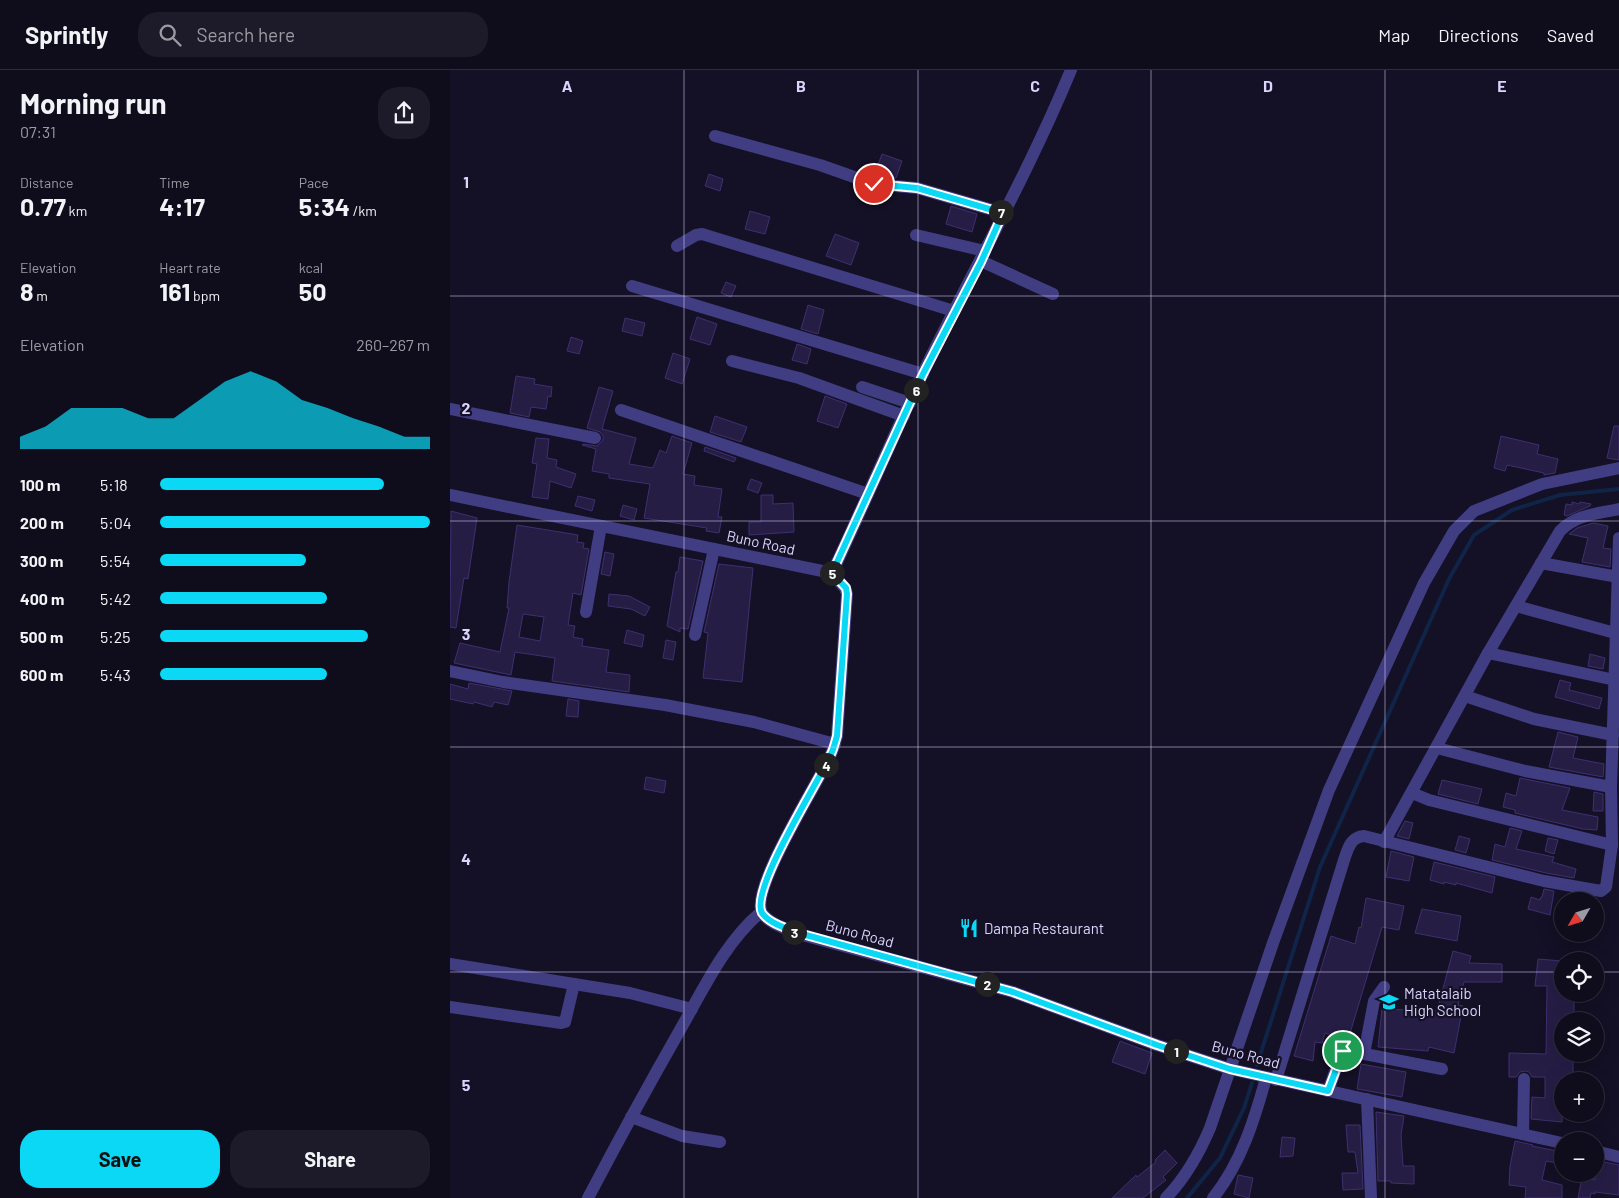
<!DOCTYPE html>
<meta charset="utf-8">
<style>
:root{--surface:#0f0c1c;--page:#1d1a29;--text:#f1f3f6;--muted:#9b9ba3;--line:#2f2c3b;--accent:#0ad8f4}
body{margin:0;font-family:Barlow,sans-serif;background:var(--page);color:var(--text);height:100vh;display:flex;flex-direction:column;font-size:19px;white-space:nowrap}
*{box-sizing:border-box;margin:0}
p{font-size:16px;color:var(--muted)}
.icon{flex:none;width:28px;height:28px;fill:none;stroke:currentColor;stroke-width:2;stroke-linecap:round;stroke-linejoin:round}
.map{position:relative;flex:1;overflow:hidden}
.panel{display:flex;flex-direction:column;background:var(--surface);width:450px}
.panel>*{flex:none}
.needle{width:32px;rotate:231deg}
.tools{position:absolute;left:1104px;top:822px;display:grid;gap:10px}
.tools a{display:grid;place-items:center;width:50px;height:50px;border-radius:50%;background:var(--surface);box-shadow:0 5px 20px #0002,0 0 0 1px var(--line);font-size:25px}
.pin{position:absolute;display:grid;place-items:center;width:42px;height:42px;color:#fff;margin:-21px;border:2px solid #fff;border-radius:50%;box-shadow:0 1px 5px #0007}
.km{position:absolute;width:25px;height:25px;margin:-12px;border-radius:50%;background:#222;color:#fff;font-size:14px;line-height:25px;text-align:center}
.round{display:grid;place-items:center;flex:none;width:52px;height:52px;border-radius:20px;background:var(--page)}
.summary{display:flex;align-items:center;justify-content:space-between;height:85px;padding:0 20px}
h1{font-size:28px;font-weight:700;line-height:38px}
.metrics{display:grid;grid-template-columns:repeat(3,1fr);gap:8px;height:85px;padding:5px 20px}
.metrics div{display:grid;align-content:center}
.metrics b{font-size:25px;font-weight:700}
.metrics small{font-size:14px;font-weight:400}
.metrics p{font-size:14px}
.chart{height:140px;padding:10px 20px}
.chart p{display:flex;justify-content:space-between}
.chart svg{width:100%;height:90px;margin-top:5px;fill:var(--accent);opacity:.7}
.button{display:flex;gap:10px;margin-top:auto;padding:10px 20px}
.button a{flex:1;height:58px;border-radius:20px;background:var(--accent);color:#111;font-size:20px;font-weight:700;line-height:58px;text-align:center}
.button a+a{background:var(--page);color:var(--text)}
ul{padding:0 20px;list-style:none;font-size:16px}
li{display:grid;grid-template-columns:80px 60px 1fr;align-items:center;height:38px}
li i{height:12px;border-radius:6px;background:var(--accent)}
header{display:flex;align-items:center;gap:30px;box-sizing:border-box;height:70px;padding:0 25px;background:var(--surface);border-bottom:1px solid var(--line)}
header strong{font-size:24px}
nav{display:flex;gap:28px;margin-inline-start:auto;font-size:18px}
.search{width:350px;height:45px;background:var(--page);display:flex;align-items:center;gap:12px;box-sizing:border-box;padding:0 18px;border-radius:20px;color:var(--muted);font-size:19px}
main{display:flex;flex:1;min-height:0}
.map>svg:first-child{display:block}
</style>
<header>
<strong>Sprintly</strong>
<div class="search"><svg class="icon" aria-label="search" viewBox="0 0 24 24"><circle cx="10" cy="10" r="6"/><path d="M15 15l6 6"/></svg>Search here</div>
<nav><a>Map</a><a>Directions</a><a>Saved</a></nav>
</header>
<main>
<section class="panel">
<div class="summary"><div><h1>Morning run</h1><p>07:31</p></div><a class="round"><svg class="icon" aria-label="share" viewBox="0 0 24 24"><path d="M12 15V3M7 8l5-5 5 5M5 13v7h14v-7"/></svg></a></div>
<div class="metrics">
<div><p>Distance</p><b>0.77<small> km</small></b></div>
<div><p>Time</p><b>4:17</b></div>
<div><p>Pace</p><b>5:34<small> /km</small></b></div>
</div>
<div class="metrics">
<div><p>Elevation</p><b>8<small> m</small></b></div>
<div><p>Heart rate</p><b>161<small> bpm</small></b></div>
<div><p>kcal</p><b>50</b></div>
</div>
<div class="chart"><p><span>Elevation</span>260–267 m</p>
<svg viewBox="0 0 160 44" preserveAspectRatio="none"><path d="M0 44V38L10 33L20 24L30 24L40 24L50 29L60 29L70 20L80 11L90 6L100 11L110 20L120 24L130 29L140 33L150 38L160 38V44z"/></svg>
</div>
<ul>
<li><b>100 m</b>5:18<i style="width:83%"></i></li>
<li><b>200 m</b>5:04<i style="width:100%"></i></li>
<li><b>300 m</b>5:54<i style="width:54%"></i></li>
<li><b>400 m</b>5:42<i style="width:62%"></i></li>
<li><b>500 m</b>5:25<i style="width:77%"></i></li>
<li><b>600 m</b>5:43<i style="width:62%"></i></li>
</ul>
<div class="button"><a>Save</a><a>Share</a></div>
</section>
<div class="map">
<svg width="1169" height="1128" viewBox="0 0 1169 1128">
<rect width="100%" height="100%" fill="#141025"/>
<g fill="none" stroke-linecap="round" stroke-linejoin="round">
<g stroke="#102448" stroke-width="4">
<polyline points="807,995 870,797 999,509 1024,465 1062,440 1110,425 1169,419"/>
<polyline points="737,1128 770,1088 794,1038 802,1013"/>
</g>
</g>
<g fill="#261d45" stroke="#3e3070" fill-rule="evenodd">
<polygon points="432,84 452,91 446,108 436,107 425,103"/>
<polygon points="259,104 273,109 270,121 255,116"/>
<polygon points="501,136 527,144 522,162 496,154"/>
<polygon points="300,141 320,147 315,164 295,159"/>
<polygon points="385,164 409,173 401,195 376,186"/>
<polygon points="276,212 286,216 281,227 271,223"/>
<polygon points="358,235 374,240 368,264 351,259"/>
<polygon points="247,247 267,254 260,275 240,269"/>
<polygon points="175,248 195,253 192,266 172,261"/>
<polygon points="121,267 133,271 129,284 117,281"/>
<polygon points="347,274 361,279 357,294 342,290"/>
<polygon points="223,283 240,289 232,314 215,308"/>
<polygon points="66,306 85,309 84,314 102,317 101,327 98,326 96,339 81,337 79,347 60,343"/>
<polygon points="149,317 163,321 152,359 186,368 179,394 203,398 210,380 216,383 222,366 242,373 233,404 245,406 244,415 272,419 268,447 272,447 269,463 256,461 257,458 194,448 200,414 159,408 159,404 142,401 146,379 132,375 133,374 147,376 153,370 153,366 150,362 137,358"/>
<polygon points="375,326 397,334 388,358 367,351"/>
<polygon points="265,346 297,357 291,372 260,362"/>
<polygon points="1164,356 1169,356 1169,390 1157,388"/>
<polygon points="1051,366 1089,375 1087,384 1108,389 1105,403 1094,405 1094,403 1057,395 1055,401 1044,398"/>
<polygon points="86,368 99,369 97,388 107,390 106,397 126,404 121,418 100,411 98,429 82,427 87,394 82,393"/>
<polygon points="255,377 286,388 284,392 254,381"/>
<polygon points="301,409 312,413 308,423 297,419"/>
<polygon points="311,425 323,425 323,434 343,433 344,462 299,465 299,452 311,452"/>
<polygon points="128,426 145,430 142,441 125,436"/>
<polygon points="1122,432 1129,434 1130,432 1141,434 1140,436 1117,446 1114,445 1116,434 1122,435"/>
<polygon points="173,435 187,439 184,450 170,446"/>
<polygon points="1,441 27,448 18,509 14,508 6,558 0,557"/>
<polygon points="1143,453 1158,456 1153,478 1161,479 1160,497 1132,492 1138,468 1119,464 1127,458"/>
<path d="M67,455l61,10 -1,7 7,1 -1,5 6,1 -8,46 -8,-2 -5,32 7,1 -2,11 10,2 -1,7 27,4 -3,22 24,3 -1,17 -77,-11 3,-23 -40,-6 -4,23 -57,-12 6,-20 40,9 9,-44h-2l2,-26zM73,544l21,3 -4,24 -21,-4z"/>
<polygon points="155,482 164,484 160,506 151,504"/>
<polygon points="230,487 253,491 238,559 230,558 230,562 217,556 226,502 228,502"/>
<polygon points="269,494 303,498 292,612 253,608 258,563 254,562"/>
<polygon points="159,524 179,526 200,537 195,546 181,539 158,536"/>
<polygon points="177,560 194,565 192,577 174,573"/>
<polygon points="216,570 226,572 223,590 213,588"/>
<polygon points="1140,584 1155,588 1153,599 1138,596"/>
<polygon points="1110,610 1121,613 1119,620 1152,628 1149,639 1105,627"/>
<polygon points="19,613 62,621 58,635 44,632 42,637 24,632 23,634 0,629 0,614 18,619"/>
<polygon points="118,629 129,631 128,647 116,646"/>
<polygon points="1108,662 1128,667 1123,688 1154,694 1153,707 1099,697"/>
<polygon points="196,707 216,711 214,723 194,719"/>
<polygon points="1070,708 1120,718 1112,740 1148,747 1147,760 1133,759 1065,743 1065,740 1053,737 1056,723 1066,726"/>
<polygon points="992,710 1032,719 1028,734 988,724"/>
<polygon points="1144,722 1153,724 1153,741 1143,741"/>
<polygon points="955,751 963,753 959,769 947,766"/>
<polygon points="1060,758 1072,761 1066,779 1104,787 1102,792 1126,799 1124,808 1096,803 1042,790 1045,774 1055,777"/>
<polygon points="1009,766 1020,769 1016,783 1005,780"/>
<polygon points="1098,768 1108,770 1104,784 1095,781"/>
<polygon points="941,781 964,787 959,811 936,807"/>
<polygon points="984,792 1045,807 1042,823 1006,813 1006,815 994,812 994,814 980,810"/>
<polygon points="1094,819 1104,821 1100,845 1078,839 1081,827 1090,830 1091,827 1092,827"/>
<polygon points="916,828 954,836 949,860 932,857 898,970 875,963 872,973 865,972 863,991 844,986 881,866 905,874 909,857 911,858"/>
<polygon points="972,839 1011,846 1007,871 965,863"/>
<polygon points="1003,881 1021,886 1019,893 1052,894 1052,912 1014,912 1008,935 1013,936 1004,983 979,977 978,981 928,977 932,939 987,941"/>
<polygon points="1088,889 1112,891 1112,924 1124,924 1124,951 1112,951 1112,984 1123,984 1123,1011 1112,1011 1112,1052 1081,1049 1082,1027 1095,1028 1095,1007 1082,1007 1079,1002 1075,1001 1070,1002 1066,1007 1059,1007 1059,983 1096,984 1097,916 1085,916"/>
<polygon points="670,971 702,983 695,1004 662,992"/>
<polygon points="911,994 956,1002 952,1027 907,1019"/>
<polygon points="926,1042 954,1046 951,1065 953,1096 964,1096 964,1114 941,1113 941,1111 928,1111"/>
<polygon points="896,1055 910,1055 913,1119 893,1120 892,1103 908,1103 905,1082 898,1082"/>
<polygon points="832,1067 845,1068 843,1086 830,1087"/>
<polygon points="1065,1071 1083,1075 1082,1076 1112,1082 1112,1094 1096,1091 1092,1110 1112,1115 1112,1128 1075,1128 1076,1117 1059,1115 1060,1096"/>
<polygon points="715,1080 727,1093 713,1107 716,1110 693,1128 662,1128 686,1105 687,1107 706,1092 705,1090"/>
<polygon points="1145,1090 1169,1095 1169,1125 1145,1122 1145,1124 1141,1123 1140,1128 1128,1128 1132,1107 1145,1110"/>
<polygon points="788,1105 803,1108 799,1128 784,1124"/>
</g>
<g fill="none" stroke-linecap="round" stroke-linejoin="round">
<g stroke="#413d82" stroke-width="12">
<polyline points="265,66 370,95 424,114 467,118 553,143"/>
<polyline points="466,165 535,181"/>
<polyline points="227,176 246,165 252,164 504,241"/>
<polyline points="531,191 603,224"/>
<polyline points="182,216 473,304"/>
<polyline points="282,291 349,308 454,346"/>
<polyline points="412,317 460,333"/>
<polyline points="0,339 145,368"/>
<polyline points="171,340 418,424"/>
<path d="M0,425l382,78 13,15 2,6 -10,142c-2,6 -3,12 -6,18 -11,26 -82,136 -69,159 7,10 22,15 33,20l218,59 144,53 73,24 332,74"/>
<polyline points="1091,493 1168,507"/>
<path d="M382,503c31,-66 60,-134 91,-200 49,-101 105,-199 148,-303"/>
<polyline points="1066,536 1165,563"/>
<polyline points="136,542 151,456"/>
<polyline points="245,565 264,479"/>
<polyline points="1038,583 1165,610"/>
<polyline points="0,601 53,612 215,635 304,652 385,674"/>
<polyline points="1015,626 1084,649 1163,665"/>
<polyline points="987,678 1075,701 1161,717"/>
<polyline points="962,723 979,730 1162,775"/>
<path d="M934,772l104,-189 72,-122c17,-17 37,-17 59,-22"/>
<polyline points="0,894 180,923 242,939"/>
<polyline points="0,937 111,953 115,952 124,914"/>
<polyline points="914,984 924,931 934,917"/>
<path d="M826,1010l68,-220c4,-11 6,-23 20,-24l180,45 57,10 5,-4 6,-42 -1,-58 8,-249"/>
<polyline points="878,1021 892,982 894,980 992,999"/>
<polyline points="917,1029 921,1128"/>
<polyline points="181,1047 232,1066 270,1072"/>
<polyline points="1073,1064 1074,1009"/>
<polyline points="1145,1081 1169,1087"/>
<path d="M138,1128c30,-57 60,-112 92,-168 23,-40 45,-88 81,-118"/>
<path d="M716,1128c20,-21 33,-44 44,-70l63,-185 56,-153 95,-207 30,-52 20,-20 68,-27 77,-16"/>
<path d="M763,1128c28,-35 41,-77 53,-120"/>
</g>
</g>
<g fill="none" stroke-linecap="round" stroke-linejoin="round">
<g stroke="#fff" stroke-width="10">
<path id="route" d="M424,114l43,4 86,25 -22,49 -58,112 -91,199 14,15 1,6 -10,142c-2,6 -3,12 -6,18 -11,26 -82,136 -69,159 7,10 22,14 33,19l218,60 144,53 73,24 98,22 15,-40"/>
</g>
<use href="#route" stroke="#0ad8f4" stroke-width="6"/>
</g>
<path fill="none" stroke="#dbd5fd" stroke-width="1" stroke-opacity="0.55" d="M234,0v1128M468,0v1128M701,0v1128M935,0v1128M0,226h1169M0,451h1169M0,677h1169M0,902h1112M1145,902h24"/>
<defs>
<g id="restaurant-bare" transform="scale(1.5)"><path d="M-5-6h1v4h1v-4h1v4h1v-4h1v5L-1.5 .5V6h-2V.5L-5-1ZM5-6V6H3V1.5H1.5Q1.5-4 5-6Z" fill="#0ad8f4" stroke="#141025" stroke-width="2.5" paint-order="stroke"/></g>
<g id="school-bare" transform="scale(1.5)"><path d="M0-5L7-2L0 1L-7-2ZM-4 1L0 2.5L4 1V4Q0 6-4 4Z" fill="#0ad8f4" stroke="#141025" stroke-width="2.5" paint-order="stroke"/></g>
</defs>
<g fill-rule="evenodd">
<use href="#restaurant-bare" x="519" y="858"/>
<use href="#school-bare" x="939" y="932"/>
</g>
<g text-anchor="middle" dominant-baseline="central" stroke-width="4.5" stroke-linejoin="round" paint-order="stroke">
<g font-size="15" fill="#dbd5fd" stroke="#141025">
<text transform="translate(311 472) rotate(12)">Buno Road</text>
<text transform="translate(410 863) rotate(15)">Buno Road</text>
<text transform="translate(796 984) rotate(15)">Buno Road</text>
</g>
<g font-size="15" fill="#dbd5fd" stroke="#141025" text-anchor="start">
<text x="534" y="858">Dampa Restaurant</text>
<text x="954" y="923">Matatalaib<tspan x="954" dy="17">High School</tspan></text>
</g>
</g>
<g font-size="16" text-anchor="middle" font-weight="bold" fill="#dbd5fd" stroke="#141025" stroke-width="4.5" stroke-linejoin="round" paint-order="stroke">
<text x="117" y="22">A</text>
<text x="351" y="22">B</text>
<text x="585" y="22">C</text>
<text x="818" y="22">D</text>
<text x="1052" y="22">E</text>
<text x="16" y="118">1</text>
<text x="16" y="344">2</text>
<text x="16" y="570">3</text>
<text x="16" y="795">4</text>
<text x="16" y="1021">5</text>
</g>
</svg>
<div class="tools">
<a><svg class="needle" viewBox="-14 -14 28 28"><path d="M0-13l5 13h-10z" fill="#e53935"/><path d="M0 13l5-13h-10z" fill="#9b9ba3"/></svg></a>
<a><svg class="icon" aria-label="locate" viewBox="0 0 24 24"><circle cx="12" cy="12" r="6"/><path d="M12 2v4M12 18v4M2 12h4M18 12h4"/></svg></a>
<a><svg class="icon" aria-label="layers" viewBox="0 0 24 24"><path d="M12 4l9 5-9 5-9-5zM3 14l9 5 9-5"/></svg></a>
<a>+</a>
<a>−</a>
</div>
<div class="pin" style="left:893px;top:981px;background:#1e9e55"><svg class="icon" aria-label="arrive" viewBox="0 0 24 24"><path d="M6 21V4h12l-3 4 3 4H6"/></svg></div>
<div class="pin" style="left:424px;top:114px;background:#d93025"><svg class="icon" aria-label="check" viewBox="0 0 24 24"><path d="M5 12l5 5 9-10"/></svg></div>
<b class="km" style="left:726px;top:981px">1</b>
<b class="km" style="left:537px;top:914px">2</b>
<b class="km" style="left:344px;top:862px">3</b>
<b class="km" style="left:376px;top:695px">4</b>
<b class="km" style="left:382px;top:503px">5</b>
<b class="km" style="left:466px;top:320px">6</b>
<b class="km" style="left:551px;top:142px">7</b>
</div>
</main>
